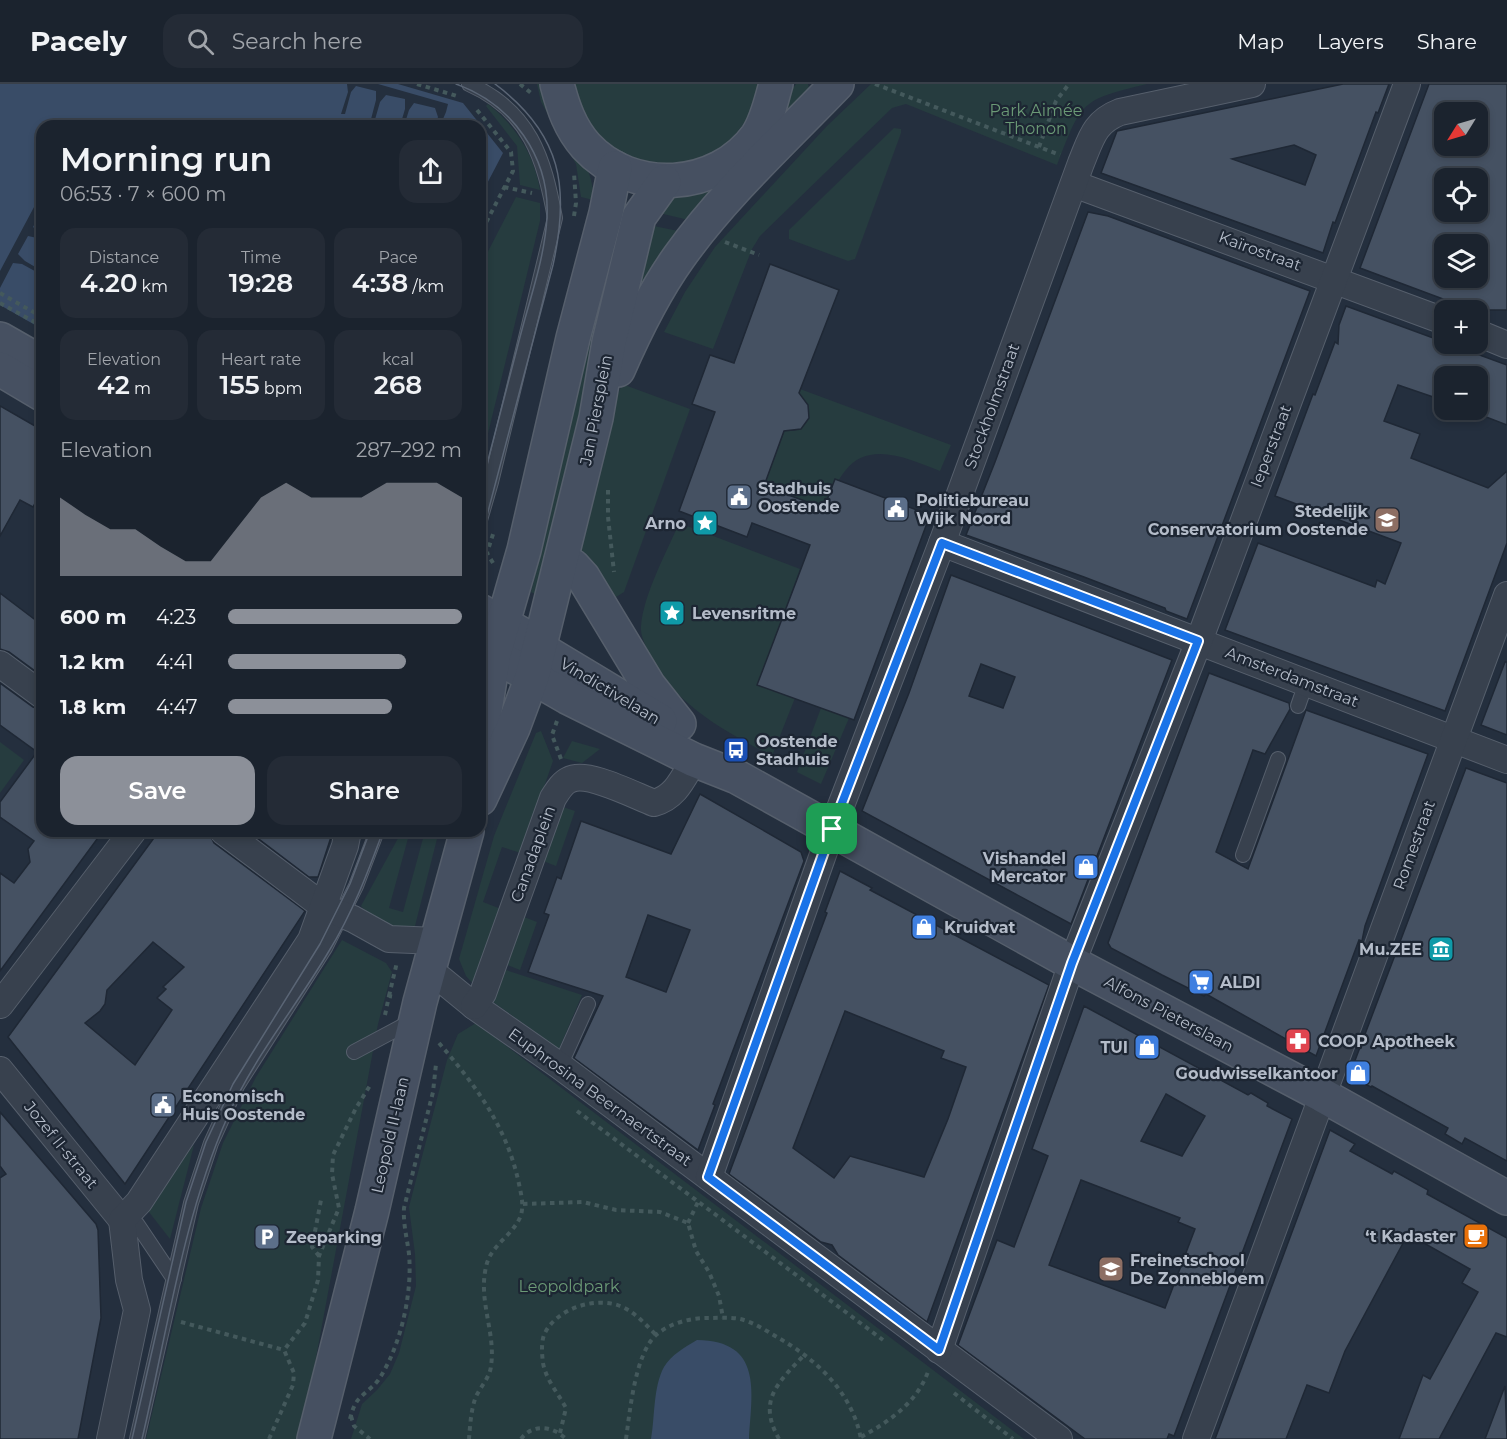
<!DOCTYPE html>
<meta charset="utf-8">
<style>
:root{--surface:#1b232e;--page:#242b36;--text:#f1f3f6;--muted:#a0a4aa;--line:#39404a;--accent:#8c9099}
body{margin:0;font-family:Montserrat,sans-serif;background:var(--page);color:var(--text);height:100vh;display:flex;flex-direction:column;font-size:22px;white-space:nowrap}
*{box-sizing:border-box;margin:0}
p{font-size:20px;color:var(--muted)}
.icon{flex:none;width:33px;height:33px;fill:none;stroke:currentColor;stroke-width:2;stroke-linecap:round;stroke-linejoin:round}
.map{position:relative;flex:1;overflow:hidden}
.drawer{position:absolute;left:36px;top:36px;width:450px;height:717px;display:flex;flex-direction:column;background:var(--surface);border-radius:18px;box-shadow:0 3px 9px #0003,0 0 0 2px var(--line)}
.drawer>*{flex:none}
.needle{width:39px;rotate:233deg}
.controls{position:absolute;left:1434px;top:18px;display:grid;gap:12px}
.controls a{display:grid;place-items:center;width:54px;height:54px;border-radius:12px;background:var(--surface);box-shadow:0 3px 9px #0003,0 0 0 2px var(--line);font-size:30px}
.pin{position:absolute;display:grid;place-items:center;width:51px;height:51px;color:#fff;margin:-26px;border-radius:12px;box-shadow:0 3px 9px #0006}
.round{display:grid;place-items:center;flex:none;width:63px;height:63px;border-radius:18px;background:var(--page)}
.overview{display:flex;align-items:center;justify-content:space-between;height:102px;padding:0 24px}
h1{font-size:33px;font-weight:600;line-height:45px}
.metrics{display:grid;grid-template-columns:repeat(3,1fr);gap:9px;height:102px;padding:6px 24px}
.metrics div{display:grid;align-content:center;border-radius:15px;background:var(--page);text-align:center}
.metrics b{font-size:26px;font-weight:600}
.metrics small{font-size:16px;font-weight:400}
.metrics p{font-size:16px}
.chart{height:168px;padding:12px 24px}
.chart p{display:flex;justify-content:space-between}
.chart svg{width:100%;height:108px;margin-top:6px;fill:var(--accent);opacity:.7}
.primary-button{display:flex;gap:12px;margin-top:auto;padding:12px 24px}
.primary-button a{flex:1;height:69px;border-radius:18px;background:var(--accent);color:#fff;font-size:24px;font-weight:600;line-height:69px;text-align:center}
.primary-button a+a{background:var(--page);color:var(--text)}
ul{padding:0 24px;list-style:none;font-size:20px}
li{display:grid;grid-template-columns:96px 72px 1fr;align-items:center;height:45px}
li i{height:15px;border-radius:8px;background:var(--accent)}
header{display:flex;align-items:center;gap:36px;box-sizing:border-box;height:84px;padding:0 30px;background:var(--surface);border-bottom:2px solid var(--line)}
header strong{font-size:28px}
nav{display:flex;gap:33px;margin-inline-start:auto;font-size:21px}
.search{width:420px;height:54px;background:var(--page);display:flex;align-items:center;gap:15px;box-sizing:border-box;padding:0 21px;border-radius:18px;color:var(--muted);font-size:22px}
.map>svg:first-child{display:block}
</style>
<header>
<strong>Pacely</strong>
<div class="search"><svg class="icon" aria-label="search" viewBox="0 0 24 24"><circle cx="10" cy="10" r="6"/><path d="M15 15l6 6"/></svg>Search here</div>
<nav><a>Map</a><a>Layers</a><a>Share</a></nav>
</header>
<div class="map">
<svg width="1507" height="1355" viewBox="0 0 1507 1355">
<rect width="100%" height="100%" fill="#242f3e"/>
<g fill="#263c3f">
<path d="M537,0h3c17,29 57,84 53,116l-12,-3 -5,-33 -35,-62z"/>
<polygon points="568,0 761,0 748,34 729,59 706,74 669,82 635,78 595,54"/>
<polygon points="796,0 808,0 812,15 697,138 655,128 789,9"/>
<path d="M871,0h276c-67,16 -65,17 -90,81l-151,-61 -14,4 -132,128 -8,13 -39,100 -49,-17 21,-40 30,-45 112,-121z"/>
<path d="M488,20c28,22 46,50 52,86l-20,-5 -3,-39 -31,-40z"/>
<polygon points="894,44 901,45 901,49 855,175 848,177 789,155 789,146"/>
<polygon points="516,113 540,119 540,137 480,382 480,183"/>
<polygon points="617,137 630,139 535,510 531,508 547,443 552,408"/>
<polygon points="649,141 688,149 623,254"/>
<polygon points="622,300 690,325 624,508 608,518 579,469 613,322"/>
<path d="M800,305l151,56 -11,26c-29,-11 -71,-32 -95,0 -9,11 -14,25 -21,37l-60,-22 21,-56c12,3 18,-2 24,-12l-1,-13 -10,-9z"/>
<path d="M679,439l121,46 -42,115 37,14 -23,58c-48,-25 -100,-53 -124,-104 -3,-8 -8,-18 -7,-26 3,-33 25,-72 38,-103z"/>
<polygon points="821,624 849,634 821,700 797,688"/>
<polygon points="541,647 553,677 521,769 502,763 483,818 501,825 474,901 466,892 459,875 494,752 536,649"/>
<polygon points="572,657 600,665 582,679 563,674"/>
<polygon points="0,658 24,676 0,709"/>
<polygon points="557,721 575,727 556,782 538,775"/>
<path d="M402,747h8l-21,77 14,4 22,-81h14l-24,95c-24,4 -38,-2 -54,-20z"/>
<polygon points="519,831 537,838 520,886 502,879"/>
<polygon points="342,856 386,879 392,888 378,940 312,1295 297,1355 146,1355 201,1124 223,1059 256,993"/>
<polygon points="500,884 582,911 559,965 489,915"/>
<polygon points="476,939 1024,1355 351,1355 362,1320 377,1306 390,1290 399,1269 416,1202 415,1170 409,1123 447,976 458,950"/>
<path d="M194,1061l-24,94 -21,-27c10,-26 27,-46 45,-67z"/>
</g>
<g fill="#394c67">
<polygon points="0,0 398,0 463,19 503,69 480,113 480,42 42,42 42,245 0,221"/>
<path d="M697,1256c66,1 55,51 52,99h-98c4,-22 2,-52 13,-72 7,-12 21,-20 33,-27z"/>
</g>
<g fill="#242f3e">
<polygon points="347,0 378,0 448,20 446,28 440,42 435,42 438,33 435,24 414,19 409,26 404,42 400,42 405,25 405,15 386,11 380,18 374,39 370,39 376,16 376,7 356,2 351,8 345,30 341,30 348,8"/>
<polygon points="42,108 42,126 33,143 42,151 42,155 28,152 18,170 25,177 42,187 42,191 22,180 13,179 0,204 0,187"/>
</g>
<g fill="#455162" stroke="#1f2835" stroke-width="1.5" fill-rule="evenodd">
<path d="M1343,0h46l-11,29 -2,-1 -41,111 -2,-1 -10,31 -222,-80 16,-42zM1294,61l22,10 -11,30 -73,-26z"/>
<path d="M1429,0h78v226h-33l2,-4 -17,-1 -99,-37zM1444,28h34v34h-34zM1444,94h34v34h-34zM1444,160h34v34h-34z"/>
<polygon points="1088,128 1108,132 1310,207 1187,535 1166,527 1165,524 1084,493 966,451 995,378"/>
<polygon points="770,180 839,206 799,309 808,321 809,334 801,345 784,347 764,402 824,424 835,395 930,431 854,636 757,601 810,461 752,439 747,453 679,427 715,328 692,320 710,271 734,279"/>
<polygon points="1346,222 1507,281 1507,341 1468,326 1478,326 1478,292 1444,292 1444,316 1442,316 1398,301 1384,337 1420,350 1411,374 1488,404 1507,387 1507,459 1445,627 1225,546 1258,459 1375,503 1377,496 1385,500 1401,459 1275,412 1313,310 1315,311 1335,258 1338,260 1339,241"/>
<polygon points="0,322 42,346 42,406 33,423 20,416 0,452"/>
<path d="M951,491l221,85 -101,264 -209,-113 47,-118zM981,580l34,13 -12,31 -34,-12z"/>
<polygon points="0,509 42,541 42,592 9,568 0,565"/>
<polygon points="1505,578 1507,578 1507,651 1481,641"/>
<polygon points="1209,589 1289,619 1290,625 1265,670 1253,666 1216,768 1248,785 1306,626 1428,670 1365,842 1362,857 1359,856 1316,972 1206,910 1204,912 1162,891 1111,864 1108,859"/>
<polygon points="0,599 33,623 42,626 42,747 103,747 0,887 0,789 14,799 30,778 28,765 34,757 0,733 0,718 37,668 0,641"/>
<polygon points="1466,684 1507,699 1507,1077 1465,1054 1462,1060 1445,1050 1448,1044 1372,1002 1371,1003 1354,995 1351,987"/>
<path d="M700,710l101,58 3,9 -91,243 2,1 -17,45 -124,-92 29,-62 -75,-24 21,-57 -5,-2 13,-36 4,2 20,-58 90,33zM648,831l42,15 -24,62 -40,-15z"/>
<path d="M159,747h49l6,12 91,68 -180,273 -117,-147zM153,858l31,25 -21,20 3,2 -9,9 15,12 -37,55 -50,-42 15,-12 5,-7 2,-14z"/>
<polygon points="248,747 333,747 318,793 309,793"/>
<path d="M840,787l32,17 -2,2 179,95 -122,337 -89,-67 -6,-10 -11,-3 -92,-68 98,-261 -2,-1zM845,927l99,40 -3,7 25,9 -18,52 -24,58 -74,-21 -16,22 -41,-30z"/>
<path d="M1084,922l164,89 3,-2 17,10 -1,3 25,13 -118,317 -5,-2 -2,5h-82l-127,-94 39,-105 17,7 34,-91 -16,-7zM1166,1010l39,22 -23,40 -41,-15zM1081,1096l99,38 -2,4 17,7 -30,79 -116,-43z"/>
<polygon points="0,1028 96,1140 98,1146 101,1234 78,1355 0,1355 0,1094 6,1090 0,1082"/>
<polygon points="1330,1046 1355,1060 1350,1067 1392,1090 1394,1087 1428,1106 1427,1110 1507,1154 1507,1253 1496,1249 1439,1355 1399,1355 1423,1291 1430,1295 1478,1208 1462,1199 1470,1185 1408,1150 1345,1267 1329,1309 1307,1301 1286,1355 1215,1355"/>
<polygon points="1505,1302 1507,1355 1485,1355"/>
</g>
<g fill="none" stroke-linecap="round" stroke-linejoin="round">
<g stroke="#565f6c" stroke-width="16">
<g id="lane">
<path d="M469,0c61,27 75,74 86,134l-64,264 -11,38"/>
<polyline points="1298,622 1306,599"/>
<polyline points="1243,771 1278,675"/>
<polyline points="354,968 412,937"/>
<polyline points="560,982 588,920"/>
<polyline points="122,1136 137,1140 174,1195"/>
<polyline points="137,1355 191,1119 211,1059 237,1002 325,864 356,802 377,747"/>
</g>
</g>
<g stroke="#565f6c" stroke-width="28">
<g id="street">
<polyline points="1074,100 1444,237"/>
<polyline points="1478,249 1507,261"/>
<polyline points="942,459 1507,676"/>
<polyline points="0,580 42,611"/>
<polyline points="223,747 324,823 353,835 389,855 437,857"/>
<polyline points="428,891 441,895 474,922 560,982 1059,1355"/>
<polyline points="0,921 133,747"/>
<path d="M474,922l9,-13 70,-195c4,-6 9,-15 16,-18 18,-10 66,16 85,23 22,-6 29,-25 40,-43"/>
<polyline points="0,986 122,1136"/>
<path d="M709,1093l123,-348 110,-286 139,-380c10,-24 13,-41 39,-51l132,-28"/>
<polyline points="939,1266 1072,879 1199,557 1407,0"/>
<polyline points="110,1355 137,1226 129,1196 122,1136 139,1118 311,856 345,762 348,747"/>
<polyline points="1196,1355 1507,511"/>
</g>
</g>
<g stroke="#565f6c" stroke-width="36">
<g id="secondary">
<path d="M557,0c6,23 13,44 29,62 46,50 131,45 171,-10 10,-15 14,-35 19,-52"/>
<polyline points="0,255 42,279"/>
<polyline points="0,285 42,310"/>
<path d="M618,286c17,-39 36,-78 61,-113 45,-63 104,-117 158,-173"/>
<polyline points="561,477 573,482 583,493 649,602 679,640"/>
<polyline points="480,527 541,561 547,569 660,637"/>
<polyline points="480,563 567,613 694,676 737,693 1072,879 1322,1011 1507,1114"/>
<polyline points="480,658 494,570 524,466 573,254 606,129 615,84"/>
<polyline points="480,715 513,644 532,593 596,334 609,258 639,133 664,98"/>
<polyline points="314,1355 372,1127 420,918 467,747"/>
</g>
</g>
<g stroke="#44595c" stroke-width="4" stroke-dasharray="4.5 4.5" stroke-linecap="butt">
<polyline points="417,0 457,12"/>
<polyline points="520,0 531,9"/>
<polyline points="875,0 1060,71"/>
<polyline points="477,26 511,68 513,87 480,150"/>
<polyline points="1039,63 1056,17 1069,0"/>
<polyline points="504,103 532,109"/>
<polyline points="574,132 576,119 574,89"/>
<polyline points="725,158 759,171"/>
<polyline points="0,209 42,233"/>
<polyline points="0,219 42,242"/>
<polyline points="608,406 608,433 614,488"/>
<polyline points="493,479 487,469 494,447"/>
<polyline points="557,637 552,651 561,675"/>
<polyline points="389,912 397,878"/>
<polyline points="385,931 389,912 396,913"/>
<path d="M439,959c37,43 68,84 80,141 2,10 5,20 2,31 -7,20 -31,30 -35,52 -8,34 10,66 5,99 -1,12 -12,22 -16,33 -4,12 -5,27 -6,40"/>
<polyline points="577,1027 883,1256"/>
<polyline points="523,1120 583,1118 616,1126 660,1128 688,1139 696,1167 709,1188 719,1212 723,1234"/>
<polyline points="688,1139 698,1118"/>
<polyline points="319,1172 312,1163 321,1116"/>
<polyline points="181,1238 284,1266"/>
<polyline points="954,1309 1013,1355"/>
<polyline points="351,1332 354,1342 370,1355"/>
<path d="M350,1335c5,-20 9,-20 23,-33 7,-6 13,-19 17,-27 14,-31 22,-71 19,-105 -2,-16 -6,-30 -5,-46l29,-116 3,-28"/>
<path d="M560,1349l6,-25c-8,-15 -20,-28 -23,-45 -1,-8 -2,-20 1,-28 11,-26 51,-39 76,-29 15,6 25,18 36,29"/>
<path d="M861,1353c29,-16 57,-35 68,-68"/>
<polyline points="269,1355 293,1301 294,1289 284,1266 305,1239 318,1196 319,1172 339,1124 332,1090 333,1071 356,1024 371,1000"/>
<path d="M521,1355c12,-16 32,-13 45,0"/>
<path d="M626,1355c4,-28 9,-85 30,-104 14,-12 34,-17 52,-17 10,0 22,-1 32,1 13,3 25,11 37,18 40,23 75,55 84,102"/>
<path d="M779,1355c-22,-39 -1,-56 25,-84"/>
</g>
<use href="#lane" stroke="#38414e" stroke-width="14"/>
<use href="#street" stroke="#38414e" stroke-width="26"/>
<use href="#secondary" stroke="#465061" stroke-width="33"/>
<g stroke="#5a6575" stroke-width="1.5">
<path d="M456,0c56,20 94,73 91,133 -2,40 -17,81 -27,120 -13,51 -27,103 -40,154"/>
<path d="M480,458l73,-277c17,-77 9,-131 -58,-181"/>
<polyline points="132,1355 186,1118 206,1058 233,1000 320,860 350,800 370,747"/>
<path d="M142,1355c25,-106 41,-221 85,-321 26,-60 69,-111 102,-167 23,-37 39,-79 54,-120"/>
</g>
</g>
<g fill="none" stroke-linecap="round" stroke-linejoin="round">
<g stroke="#fff" stroke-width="12">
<polygon id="route" points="942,459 1198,557 1072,879 939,1266 708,1093 832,745"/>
</g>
<use href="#route" stroke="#1a73e8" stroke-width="8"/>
</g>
<defs>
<g id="civic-square" transform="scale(1.35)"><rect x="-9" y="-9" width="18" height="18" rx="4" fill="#5c6f8a" stroke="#1d2633"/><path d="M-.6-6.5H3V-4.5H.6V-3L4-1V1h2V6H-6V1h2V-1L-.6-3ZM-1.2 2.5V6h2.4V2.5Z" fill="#fff"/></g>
<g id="school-square" transform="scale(1.35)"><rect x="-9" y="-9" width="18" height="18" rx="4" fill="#8d6e63" stroke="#1d2633"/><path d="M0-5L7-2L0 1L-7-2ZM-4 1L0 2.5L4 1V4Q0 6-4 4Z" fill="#fff"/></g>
<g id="sight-square" transform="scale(1.35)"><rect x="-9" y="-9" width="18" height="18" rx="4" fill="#0f9aa8" stroke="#1d2633"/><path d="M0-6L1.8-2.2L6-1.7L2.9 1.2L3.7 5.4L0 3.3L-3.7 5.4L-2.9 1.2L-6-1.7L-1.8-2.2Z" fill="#fff"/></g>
<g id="bus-square" transform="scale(1.35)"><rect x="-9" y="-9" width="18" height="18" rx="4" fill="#1a4fb4" stroke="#1d2633"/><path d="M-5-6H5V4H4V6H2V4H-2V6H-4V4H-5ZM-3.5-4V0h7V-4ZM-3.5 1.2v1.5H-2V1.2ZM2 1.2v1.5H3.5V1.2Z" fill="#fff"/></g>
<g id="shop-square" transform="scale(1.35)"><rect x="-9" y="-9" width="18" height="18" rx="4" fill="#3f7fe0" stroke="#1d2633"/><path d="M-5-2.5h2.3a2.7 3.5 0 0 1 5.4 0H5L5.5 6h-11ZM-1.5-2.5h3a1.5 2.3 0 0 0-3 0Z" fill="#fff"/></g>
<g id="museum-square" transform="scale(1.35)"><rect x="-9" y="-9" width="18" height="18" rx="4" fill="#0f9aa8" stroke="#1d2633"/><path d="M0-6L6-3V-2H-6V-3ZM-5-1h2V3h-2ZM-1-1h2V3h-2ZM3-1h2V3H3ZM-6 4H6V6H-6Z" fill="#fff"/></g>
<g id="supermarket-square" transform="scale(1.35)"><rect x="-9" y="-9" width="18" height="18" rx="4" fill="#3f7fe0" stroke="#1d2633"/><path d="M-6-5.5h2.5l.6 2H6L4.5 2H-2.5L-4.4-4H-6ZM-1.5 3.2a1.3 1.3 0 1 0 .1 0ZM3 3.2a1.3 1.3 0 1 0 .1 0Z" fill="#fff"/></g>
<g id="pharmacy-square" transform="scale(1.35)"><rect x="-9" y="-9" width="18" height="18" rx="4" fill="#e0444e" stroke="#1d2633"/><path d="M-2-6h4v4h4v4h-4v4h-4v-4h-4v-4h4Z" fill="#fff"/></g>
<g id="cafe-square" transform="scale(1.35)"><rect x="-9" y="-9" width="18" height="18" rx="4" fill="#e8710a" stroke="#1d2633"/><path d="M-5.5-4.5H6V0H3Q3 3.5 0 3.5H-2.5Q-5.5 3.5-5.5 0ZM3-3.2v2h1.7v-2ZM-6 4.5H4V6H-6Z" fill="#fff"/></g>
<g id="parking-square" transform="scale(1.35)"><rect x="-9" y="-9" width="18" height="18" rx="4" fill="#5c6f8a" stroke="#1d2633"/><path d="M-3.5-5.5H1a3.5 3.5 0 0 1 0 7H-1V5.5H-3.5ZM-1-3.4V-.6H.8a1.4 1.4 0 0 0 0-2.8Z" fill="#fff"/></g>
</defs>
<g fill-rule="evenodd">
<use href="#civic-square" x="739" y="413"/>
<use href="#civic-square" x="896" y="425"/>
<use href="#school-square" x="1387" y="436"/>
<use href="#sight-square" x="705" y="439"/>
<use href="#sight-square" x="672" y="529"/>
<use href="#bus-square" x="736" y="666"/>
<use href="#shop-square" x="1086" y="783"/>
<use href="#shop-square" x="924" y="843"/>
<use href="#museum-square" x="1441" y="865"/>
<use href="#supermarket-square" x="1201" y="898"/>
<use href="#pharmacy-square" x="1298" y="957"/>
<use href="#shop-square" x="1147" y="963"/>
<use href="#shop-square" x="1358" y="989"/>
<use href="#civic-square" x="163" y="1021"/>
<use href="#cafe-square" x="1476" y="1152"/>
<use href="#parking-square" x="267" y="1153"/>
<use href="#school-square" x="1111" y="1185"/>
</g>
<g text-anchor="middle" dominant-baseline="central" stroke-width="4.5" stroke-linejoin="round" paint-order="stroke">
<g font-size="16" fill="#6b9a76" stroke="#1d2633">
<text x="1036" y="26">Park Aimée<tspan x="1036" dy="18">Thonon</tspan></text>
<text x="569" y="1202">Leopoldpark</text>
</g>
<g font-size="16" fill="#b4bcc9" stroke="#1d2633">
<text transform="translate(1260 167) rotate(20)">Kaïrostraat</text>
<text transform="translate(992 322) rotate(-70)">Stockholmstraat</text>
<text transform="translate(596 326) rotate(-79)">Jan Piersplein</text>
<text transform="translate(1271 362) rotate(-69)">Ieperstraat</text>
<text transform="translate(1292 593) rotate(21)">Amsterdamstraat</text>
<text transform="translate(610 607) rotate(31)">Vindictivelaan</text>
<text transform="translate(1414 761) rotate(-70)">Romestraat</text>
<text transform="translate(533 770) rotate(-70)">Canadaplein</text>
<text transform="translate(1169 930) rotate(28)">Alfons Pieterslaan</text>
<text transform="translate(600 1013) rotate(36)">Euphrosina Beernaertstraat</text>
<text transform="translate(390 1051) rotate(-77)">Leopold II-laan</text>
<text transform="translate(61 1061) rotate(51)">Jozef II-straat</text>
</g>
<g font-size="16" font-weight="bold" fill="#b4bcc9" stroke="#1d2633" text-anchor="start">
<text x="758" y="404">Stadhuis<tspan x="758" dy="18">Oostende</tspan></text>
<text x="916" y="416">Politiebureau<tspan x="916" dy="18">Wijk Noord</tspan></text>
<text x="1368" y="427" text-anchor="end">Stedelijk<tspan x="1368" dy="18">Conservatorium Oostende</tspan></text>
<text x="686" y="439" text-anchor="end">Arno</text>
<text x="692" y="529">Levensritme</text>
<text x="756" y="657">Oostende<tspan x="756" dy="18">Stadhuis</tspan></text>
<text x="1066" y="774" text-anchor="end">Vishandel<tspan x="1066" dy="18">Mercator</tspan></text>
<text x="944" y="843">Kruidvat</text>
<text x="1422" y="865" text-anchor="end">Mu.ZEE</text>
<text x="1220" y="898">ALDI</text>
<text x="1318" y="957">COOP Apotheek</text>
<text x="1128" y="963" text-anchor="end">TUI</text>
<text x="1338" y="989" text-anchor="end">Goudwisselkantoor</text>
<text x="182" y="1012">Economisch<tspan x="182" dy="18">Huis Oostende</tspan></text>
<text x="1456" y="1152" text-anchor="end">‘t Kadaster</text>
<text x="286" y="1153">Zeeparking</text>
<text x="1130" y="1176">Freinetschool<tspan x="1130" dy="18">De Zonnebloem</tspan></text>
</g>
</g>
</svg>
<div class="controls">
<a><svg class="needle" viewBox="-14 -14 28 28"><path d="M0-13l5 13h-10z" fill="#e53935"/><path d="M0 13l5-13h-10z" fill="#a0a4aa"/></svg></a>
<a><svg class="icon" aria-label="locate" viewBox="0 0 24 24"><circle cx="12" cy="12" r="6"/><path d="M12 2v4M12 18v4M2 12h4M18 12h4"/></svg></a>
<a><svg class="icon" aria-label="layers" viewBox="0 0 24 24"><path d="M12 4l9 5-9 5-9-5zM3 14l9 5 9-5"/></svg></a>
<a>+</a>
<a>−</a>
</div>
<div class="pin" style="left:832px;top:745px;background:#1e9e55"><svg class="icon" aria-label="arrive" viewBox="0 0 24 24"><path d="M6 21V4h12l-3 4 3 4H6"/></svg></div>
<section class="drawer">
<div class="overview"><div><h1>Morning run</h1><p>06:53 · 7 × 600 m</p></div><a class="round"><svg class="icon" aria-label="share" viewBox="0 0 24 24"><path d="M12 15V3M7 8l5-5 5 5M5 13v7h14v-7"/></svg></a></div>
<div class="metrics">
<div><p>Distance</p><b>4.20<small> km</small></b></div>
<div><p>Time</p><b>19:28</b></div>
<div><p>Pace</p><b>4:38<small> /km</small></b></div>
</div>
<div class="metrics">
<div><p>Elevation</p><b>42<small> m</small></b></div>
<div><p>Heart rate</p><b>155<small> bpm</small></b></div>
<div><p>kcal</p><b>268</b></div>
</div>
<div class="chart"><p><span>Elevation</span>287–292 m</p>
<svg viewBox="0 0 160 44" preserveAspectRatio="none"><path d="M0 44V12L10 19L20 25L30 25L40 32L50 38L60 38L70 25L80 12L90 6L100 12L110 12L120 12L130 6L140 6L150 6L160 12V44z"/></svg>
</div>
<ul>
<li><b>600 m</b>4:23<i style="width:100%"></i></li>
<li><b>1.2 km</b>4:41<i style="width:76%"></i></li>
<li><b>1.8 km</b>4:47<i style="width:70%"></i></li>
</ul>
<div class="primary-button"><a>Save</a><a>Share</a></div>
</section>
</div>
